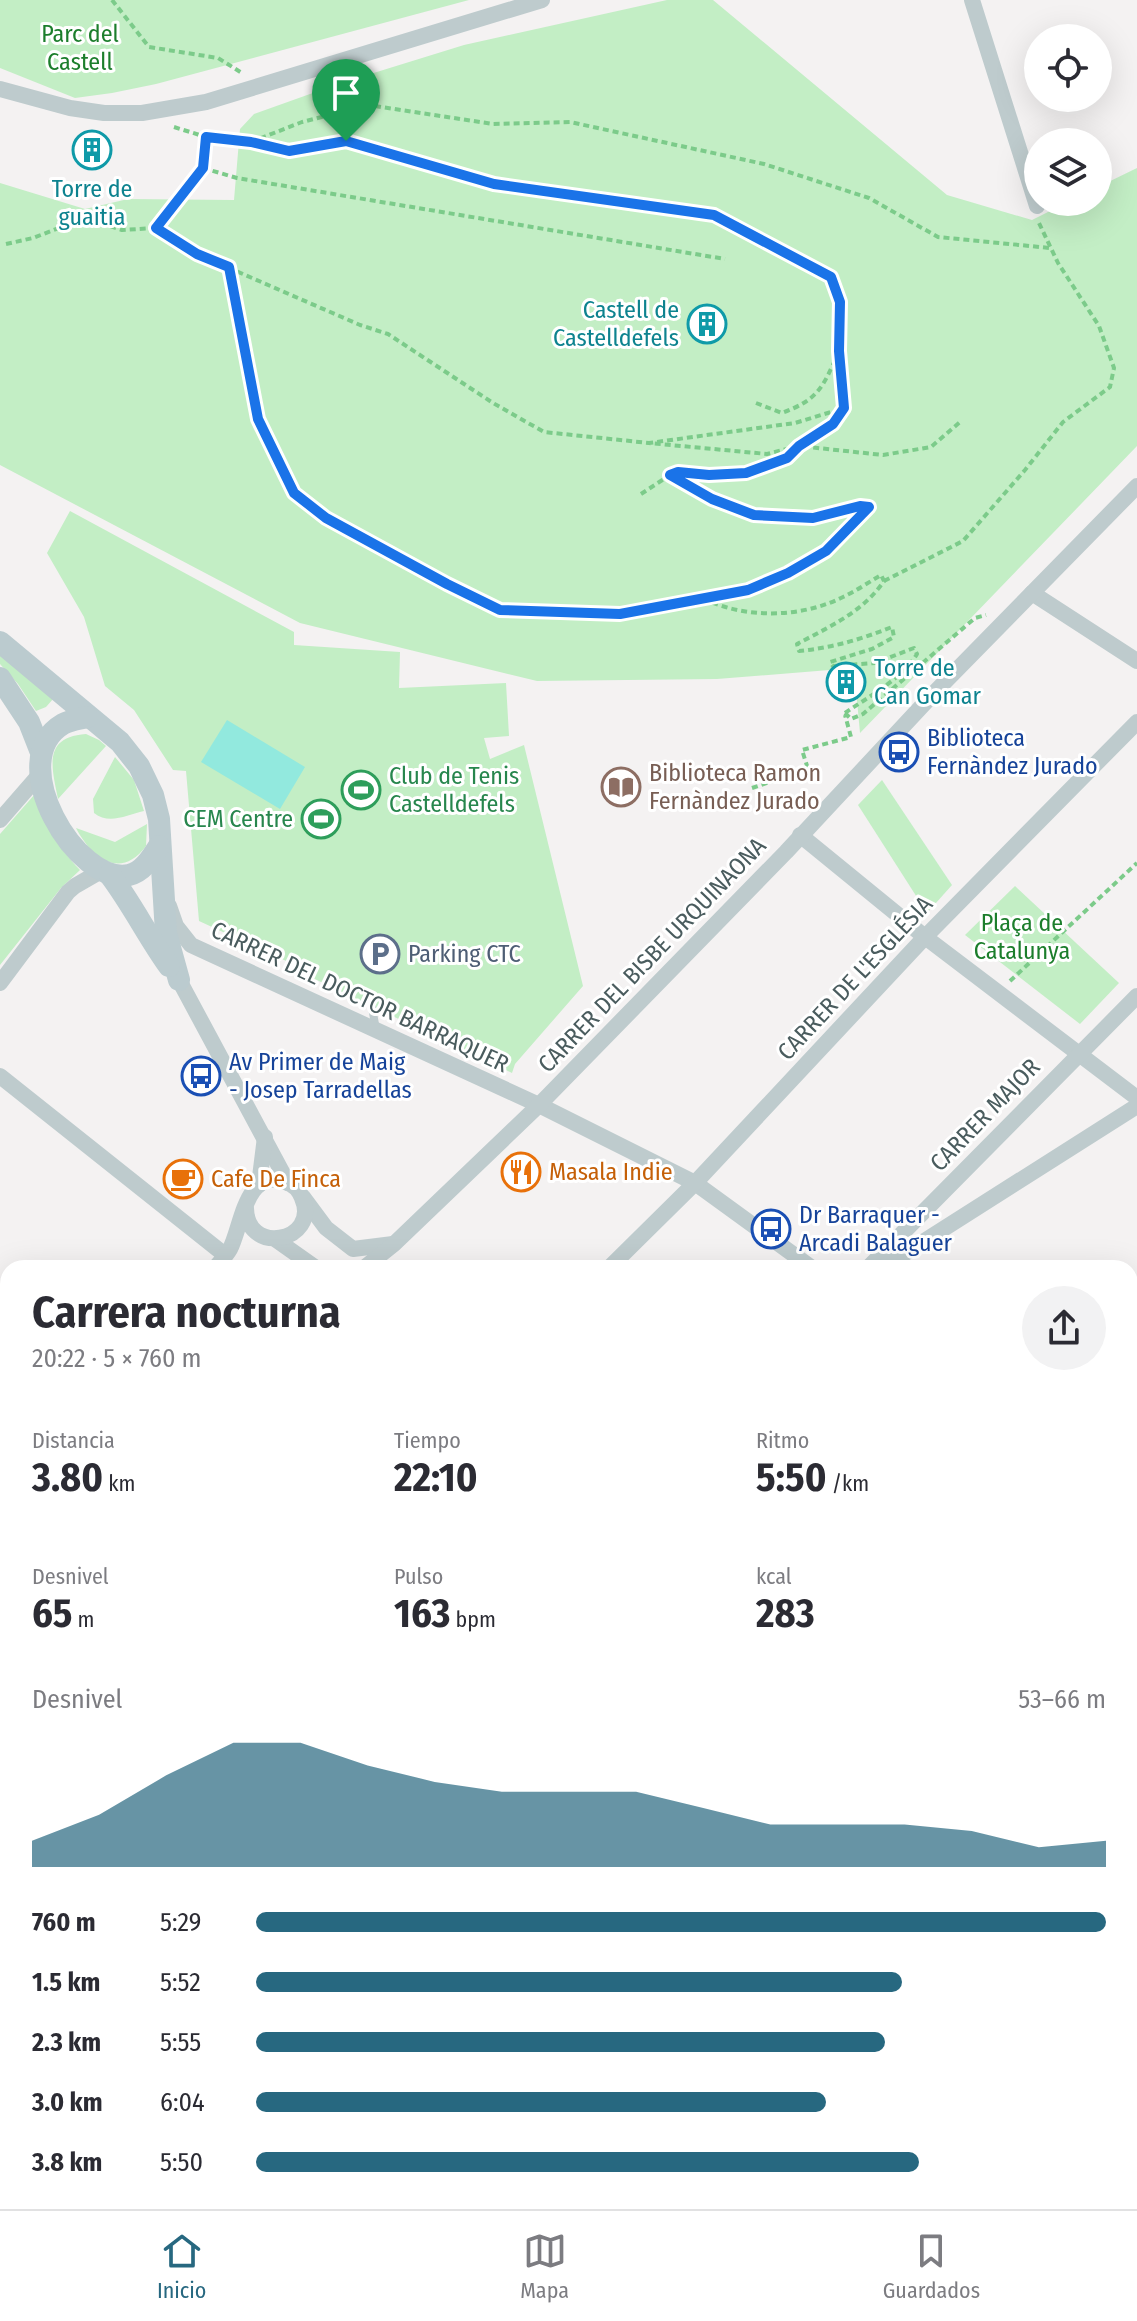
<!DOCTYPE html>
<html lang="es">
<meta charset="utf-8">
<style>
:root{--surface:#fff;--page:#f2f2f3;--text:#2b2b33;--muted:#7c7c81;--line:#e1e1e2;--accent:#276880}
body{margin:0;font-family:"Fira Sans Condensed",sans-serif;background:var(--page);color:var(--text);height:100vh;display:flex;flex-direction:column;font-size:30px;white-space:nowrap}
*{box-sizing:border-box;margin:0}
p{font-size:26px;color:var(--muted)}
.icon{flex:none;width:44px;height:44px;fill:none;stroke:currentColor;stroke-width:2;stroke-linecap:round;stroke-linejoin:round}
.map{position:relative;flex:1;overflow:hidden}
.panel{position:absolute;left:0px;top:1260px;width:1138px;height:950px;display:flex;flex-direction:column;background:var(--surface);border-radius:24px 24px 0 0;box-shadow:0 8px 32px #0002}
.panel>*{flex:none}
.fabs{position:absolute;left:1024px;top:24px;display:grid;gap:16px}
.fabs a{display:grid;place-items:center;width:88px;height:88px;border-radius:50%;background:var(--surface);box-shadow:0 8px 32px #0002;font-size:40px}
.pin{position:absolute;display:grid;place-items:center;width:68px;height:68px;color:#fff;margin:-82px -34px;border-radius:50% 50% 50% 0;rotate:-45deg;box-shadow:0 0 8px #0007}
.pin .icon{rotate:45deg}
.round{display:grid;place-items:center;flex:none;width:84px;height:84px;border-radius:42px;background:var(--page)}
.headline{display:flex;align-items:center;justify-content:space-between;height:136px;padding:0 32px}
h1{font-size:44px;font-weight:700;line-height:60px}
.stats{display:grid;grid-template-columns:repeat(3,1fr);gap:12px;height:136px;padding:8px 32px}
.stats div{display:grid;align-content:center}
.stats b{font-size:40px;font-weight:700}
.stats small{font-size:22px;font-weight:400}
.stats p{font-size:22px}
.chart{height:224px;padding:16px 32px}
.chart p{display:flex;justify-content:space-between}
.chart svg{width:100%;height:144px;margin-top:8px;fill:var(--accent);opacity:.7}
ul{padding:0 32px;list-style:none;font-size:26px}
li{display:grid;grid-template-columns:128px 96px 1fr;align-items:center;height:60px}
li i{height:20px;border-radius:10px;background:var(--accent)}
.tab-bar{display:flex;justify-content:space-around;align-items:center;height:112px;border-top:2px solid var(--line);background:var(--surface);font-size:22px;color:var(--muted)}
.tab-bar a{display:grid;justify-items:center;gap:4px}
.tab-bar .selected{color:var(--accent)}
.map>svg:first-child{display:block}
</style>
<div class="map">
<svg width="1137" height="2209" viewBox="0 0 1137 2209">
<rect width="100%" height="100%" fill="#f4f2f2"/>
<g fill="#c3eec5">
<polygon points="0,0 469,0 156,84 112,93 75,98 0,68"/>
<polygon points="667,0 713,0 947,195 1032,220 1068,202 1098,202 1098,187 1137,168 1137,446 860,733 854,668 717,679 537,681 300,623 0,465 0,183 85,209 128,199 234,200 240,129 254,114 338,84 464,45"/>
<polygon points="70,511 294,632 294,645 400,652 399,688 506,683 509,736 484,738 490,759 524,745 583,986 515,1064 512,1073 300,972 295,965 199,921 186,771 173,770 134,710 105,686 84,617 47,553"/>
<polygon points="0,653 53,699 46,707 36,711 18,684 0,664"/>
<path d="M86,734l13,6 7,6 -48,53c-6,-31 -16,-62 28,-65z"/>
<path d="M115,757l19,23 10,31c-17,4 -35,14 -50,2l-1,-14z"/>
<polygon points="882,780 952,885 927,913 858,805"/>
<path d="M35,794c10,31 23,53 45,76l-19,18 -61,77v-131z"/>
<path d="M147,824l-1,22c-25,34 -54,13 -70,-18l39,14z"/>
<polygon points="1015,886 1119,983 1080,1024 965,935"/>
</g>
<polygon fill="#92e9de" points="227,720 305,767 280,809 201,762"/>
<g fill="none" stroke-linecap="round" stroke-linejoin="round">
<g stroke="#7ccb8a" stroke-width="4" stroke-dasharray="6 4" stroke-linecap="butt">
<polyline points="112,0 149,47 218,58 242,73"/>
<polyline points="174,127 206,137 251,142 289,151 346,141 494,184 714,215 831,277 840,302 839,351 844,408"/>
<polyline points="206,137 203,168 156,228 197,254 360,325 388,334 493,403 544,432 649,443"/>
<polyline points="251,142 302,122 368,105 493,124 570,122 764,164 869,198 938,237 1050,248"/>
<polyline points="203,168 237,178 725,259"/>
<polyline points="6,244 33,238 85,218 122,230 156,228"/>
<polyline points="229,267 258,419 294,493 326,518 447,584 500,610 620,614 704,599"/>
<path d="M756,403l26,10c37,-14 40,-25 56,-59"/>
<polyline points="641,494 670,475"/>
<polyline points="884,581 963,541 1025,470 1063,422 1110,387 1114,368 1099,326 1058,263 1039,223"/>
<path d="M845,713c23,-16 57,-34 72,-59l-3,-6 -39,15 -42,3 -3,-4 42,-13 22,-12 -2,-10c-30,12 -60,21 -93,24l-2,-7c32,-17 66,-32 87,-63l-3,-6c-12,7 -25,16 -38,22 -42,21 -96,22 -139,2 56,-12 102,-28 144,-69 8,-7 16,-14 21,-23l-9,-1 -47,12 -59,-3 -42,-16 -42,-24 8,-3 31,3 37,-2 41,-15 12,-12 34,-22 11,-16 -49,15 -146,20 118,11 32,-8 84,9 48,-8 29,-25"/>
<polyline points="845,713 851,719 863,714 975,618 986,615"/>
<polyline points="752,788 808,769 802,750 851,737 845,715"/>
<polyline points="1010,981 1137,863"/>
</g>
<polyline stroke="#becbcd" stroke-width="8" points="372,1007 376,1030"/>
<g stroke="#becbcd" stroke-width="16">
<polyline points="972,0 1037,206"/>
<polyline points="0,89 70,108 104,113 142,113 206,102 542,0"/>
<polyline points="1032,593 1137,661"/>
<polyline points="0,820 40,774"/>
<polyline points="800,835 925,937 1137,1098"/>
<polyline points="169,906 176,926 191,945 539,1105 695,1183 812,1268"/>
<polyline points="179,980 288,1183"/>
<polyline points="0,983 68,892 75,886 101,871"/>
<polyline points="0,1076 225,1255"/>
<polyline points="259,1185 265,1137"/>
<polyline points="303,1197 326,1228 353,1249 393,1244"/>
<polyline points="275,1239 316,1268"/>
<path d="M215,1268c5,-6 11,-12 15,-19 12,-23 15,-81 55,-67 8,2 14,8 17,16 19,44 -59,60 -56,6"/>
<polyline points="364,1268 394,1244 539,1105 786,852 935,692 1137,486"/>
<polyline points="609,1268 695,1183 925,937 1137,722"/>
<polyline points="868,1268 1137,996"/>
<polyline points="882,1268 1137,1106"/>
<polyline points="0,1339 8,1346"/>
<polyline points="0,1546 8,1535"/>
<polyline points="1130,1567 1137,1572"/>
<polyline points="0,1633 8,1640"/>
<polyline points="0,1845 8,1894"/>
<polyline points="1130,1864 1137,1857"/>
<polyline points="0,1912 8,1907"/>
<polyline points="0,1945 8,1950"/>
<polyline points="0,1973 8,1963"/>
<polyline points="1130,2175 1137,2172"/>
<polyline points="346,2202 354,2209"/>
<polyline points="0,2203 7,2209"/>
<polyline points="274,2209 279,2202"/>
<polyline points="1069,2209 1079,2202"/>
</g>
<g stroke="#bbcbcf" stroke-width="22">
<polyline points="0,642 120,742 139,766 153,795 159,819 166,933 179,980"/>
<polyline points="0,678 29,722 40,750"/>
<path d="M87,717c-8,2 -17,3 -24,7 -61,36 14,162 66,151 14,-3 23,-18 30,-29"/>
<path d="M110,875c22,29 38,62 59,91"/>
<polyline points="1130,1473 1137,1464"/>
<polyline points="1130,1499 1132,1504 1130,1518"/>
<polyline points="554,2209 559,2202"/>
</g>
<g stroke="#b4b9bb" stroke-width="6">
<polyline points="1130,1966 1137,1959"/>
<polyline points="1130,1984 1137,1976"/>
<polyline points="901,2209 908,2202"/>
<polyline points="919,2209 925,2202"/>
</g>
</g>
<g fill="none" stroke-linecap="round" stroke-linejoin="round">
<g stroke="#fff" stroke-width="16">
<polygon id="route" points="206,137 251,142 289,151 346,141 494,184 714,215 831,277 840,302 839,351 844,408 833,424 799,446 787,458 746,473 709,475 678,472 670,475 712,499 754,515 813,518 860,506 869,507 826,551 788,573 748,590 620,614 500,610 447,584 326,518 294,493 258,419 229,267 197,254 156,228 203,168"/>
</g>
<use href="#route" stroke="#1a73e8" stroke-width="10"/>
</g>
<defs>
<g id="building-ring" transform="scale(2)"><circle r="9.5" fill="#fff" stroke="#0f9aa8" stroke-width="1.5"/><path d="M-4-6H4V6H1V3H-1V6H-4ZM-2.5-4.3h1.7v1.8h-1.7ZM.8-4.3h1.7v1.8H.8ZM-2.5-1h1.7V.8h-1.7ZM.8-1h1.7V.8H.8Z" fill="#0f9aa8"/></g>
<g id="bus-ring" transform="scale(2)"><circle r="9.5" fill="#fff" stroke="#1a4fb4" stroke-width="1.5"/><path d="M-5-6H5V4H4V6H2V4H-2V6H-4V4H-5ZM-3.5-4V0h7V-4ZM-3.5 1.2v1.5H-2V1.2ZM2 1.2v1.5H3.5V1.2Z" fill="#1a4fb4"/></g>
<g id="library-ring" transform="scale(2)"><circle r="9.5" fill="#fff" stroke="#8d6e63" stroke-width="1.5"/><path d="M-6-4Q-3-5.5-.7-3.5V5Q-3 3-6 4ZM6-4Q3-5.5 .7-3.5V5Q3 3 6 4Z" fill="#8d6e63"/></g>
<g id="stadium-ring" transform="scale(2)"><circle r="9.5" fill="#fff" stroke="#2e9e5b" stroke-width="1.5"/><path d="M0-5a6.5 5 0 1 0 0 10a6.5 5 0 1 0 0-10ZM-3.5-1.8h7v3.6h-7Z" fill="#2e9e5b"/></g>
<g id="parking-ring" transform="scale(2)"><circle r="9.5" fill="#fff" stroke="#5c6f8a" stroke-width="1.5"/><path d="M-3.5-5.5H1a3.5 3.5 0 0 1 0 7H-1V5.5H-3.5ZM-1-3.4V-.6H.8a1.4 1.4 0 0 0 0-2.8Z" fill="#5c6f8a"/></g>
<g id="restaurant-ring" transform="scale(2)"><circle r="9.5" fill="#fff" stroke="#e8710a" stroke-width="1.5"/><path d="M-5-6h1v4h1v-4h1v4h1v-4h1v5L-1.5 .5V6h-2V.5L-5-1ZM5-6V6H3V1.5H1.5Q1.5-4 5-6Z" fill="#e8710a"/></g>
<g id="cafe-ring" transform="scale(2)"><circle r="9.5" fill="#fff" stroke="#e8710a" stroke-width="1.5"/><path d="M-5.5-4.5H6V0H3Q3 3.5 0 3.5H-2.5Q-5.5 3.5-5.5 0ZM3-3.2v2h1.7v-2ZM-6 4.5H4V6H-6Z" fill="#e8710a"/></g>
</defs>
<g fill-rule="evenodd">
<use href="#building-ring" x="92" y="150"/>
<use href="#building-ring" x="707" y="324"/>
<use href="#building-ring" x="846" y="682"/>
<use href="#bus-ring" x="899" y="752"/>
<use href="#library-ring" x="621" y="787"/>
<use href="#stadium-ring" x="361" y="790"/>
<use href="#stadium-ring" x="321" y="819"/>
<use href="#parking-ring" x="380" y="954"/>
<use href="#bus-ring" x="201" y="1076"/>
<use href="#restaurant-ring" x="521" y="1172"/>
<use href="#cafe-ring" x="183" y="1179"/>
<use href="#bus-ring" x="771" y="1229"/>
</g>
<g text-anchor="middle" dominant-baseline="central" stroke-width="6" stroke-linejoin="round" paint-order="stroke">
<g font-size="24" fill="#1c7e2c" stroke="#fff">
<text x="80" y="34">Parc del<tspan x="80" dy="28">Castell</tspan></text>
<text x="1022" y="923">Plaça de<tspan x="1022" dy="28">Catalunya</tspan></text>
</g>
<g font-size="24" fill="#0d838f" stroke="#fff">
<text x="92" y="189">Torre de<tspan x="92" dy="28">guaitia</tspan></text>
<text x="679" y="310" text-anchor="end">Castell de<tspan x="679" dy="28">Castelldefels</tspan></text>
<text x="874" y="668" text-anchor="start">Torre de<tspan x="874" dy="28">Can Gomar</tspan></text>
</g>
<g font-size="24" fill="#164399" stroke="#fff" text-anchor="start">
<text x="927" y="738">Biblioteca<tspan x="927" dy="28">Fernàndez Jurado</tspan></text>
<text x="229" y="1062">Av Primer de Maig<tspan x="229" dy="28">- Josep Tarradellas</tspan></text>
<text x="799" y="1215">Dr Barraquer -<tspan x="799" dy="28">Arcadi Balaguer</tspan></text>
</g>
<g font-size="24" fill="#785e54" stroke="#fff" text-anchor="start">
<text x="649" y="773">Biblioteca Ramon<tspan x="649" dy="28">Fernàndez Jurado</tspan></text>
</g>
<g font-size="24" fill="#27864d" stroke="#fff" text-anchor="start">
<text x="389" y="776">Club de Tenis<tspan x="389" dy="28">Castelldefels</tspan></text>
<text x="293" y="819" text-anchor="end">CEM Centre</text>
</g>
<g font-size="24" fill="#4e5e75" stroke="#fff" text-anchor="start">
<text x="408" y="954">Parking CTC</text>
</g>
<g font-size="24" fill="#4a5c5e" stroke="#fff">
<text transform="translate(652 955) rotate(-46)">CARRER DEL BISBE URQUINAONA</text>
<text transform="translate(855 978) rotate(-47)">CARRER DE L'ESGLÉSIA</text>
<text transform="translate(360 997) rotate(25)">CARRER DEL DOCTOR BARRAQUER</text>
<text transform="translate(985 1115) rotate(-46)">CARRER MAJOR</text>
</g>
<g font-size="24" fill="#c56008" stroke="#fff" text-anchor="start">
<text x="549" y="1172">Masala Indie</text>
<text x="211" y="1179">Cafe De Finca</text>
</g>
</g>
</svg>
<div class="fabs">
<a><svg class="icon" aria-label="locate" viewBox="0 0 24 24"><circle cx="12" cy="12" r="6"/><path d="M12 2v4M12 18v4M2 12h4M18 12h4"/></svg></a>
<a><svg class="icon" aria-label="layers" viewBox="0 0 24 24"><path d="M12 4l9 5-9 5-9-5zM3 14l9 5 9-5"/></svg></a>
</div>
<div class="pin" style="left:346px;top:141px;background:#1e9e55"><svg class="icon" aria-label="arrive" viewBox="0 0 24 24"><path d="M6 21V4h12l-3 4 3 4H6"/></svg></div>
<section class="panel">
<div class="headline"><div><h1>Carrera nocturna</h1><p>20:22 · 5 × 760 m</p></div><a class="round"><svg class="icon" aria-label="share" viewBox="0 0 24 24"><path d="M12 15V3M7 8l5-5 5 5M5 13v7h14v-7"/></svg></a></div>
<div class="stats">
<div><p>Distancia</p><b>3.80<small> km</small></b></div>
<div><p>Tiempo</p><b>22:10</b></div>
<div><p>Ritmo</p><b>5:50<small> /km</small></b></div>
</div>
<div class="stats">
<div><p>Desnivel</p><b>65<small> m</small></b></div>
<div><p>Pulso</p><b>163<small> bpm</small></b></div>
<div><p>kcal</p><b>283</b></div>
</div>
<div class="chart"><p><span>Desnivel</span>53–66 m</p>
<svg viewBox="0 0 160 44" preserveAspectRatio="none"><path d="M0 44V36L10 28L20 16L30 6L40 6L50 13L60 18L70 21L80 21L90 21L100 26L110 31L120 31L130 31L140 33L150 38L160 36V44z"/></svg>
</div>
<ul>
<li><b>760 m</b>5:29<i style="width:100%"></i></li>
<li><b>1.5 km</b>5:52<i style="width:76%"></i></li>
<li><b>2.3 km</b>5:55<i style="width:74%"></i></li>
<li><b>3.0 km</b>6:04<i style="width:67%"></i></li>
<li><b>3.8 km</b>5:50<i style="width:78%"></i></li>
</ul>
</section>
</div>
<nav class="tab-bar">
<a class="selected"><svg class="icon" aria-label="home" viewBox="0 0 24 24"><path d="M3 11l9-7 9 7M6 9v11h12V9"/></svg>Inicio</a>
<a><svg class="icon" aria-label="map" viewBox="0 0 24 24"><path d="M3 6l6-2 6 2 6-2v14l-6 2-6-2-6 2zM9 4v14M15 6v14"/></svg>Mapa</a>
<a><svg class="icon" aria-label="saved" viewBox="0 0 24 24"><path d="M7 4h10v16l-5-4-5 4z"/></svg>Guardados</a>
</nav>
